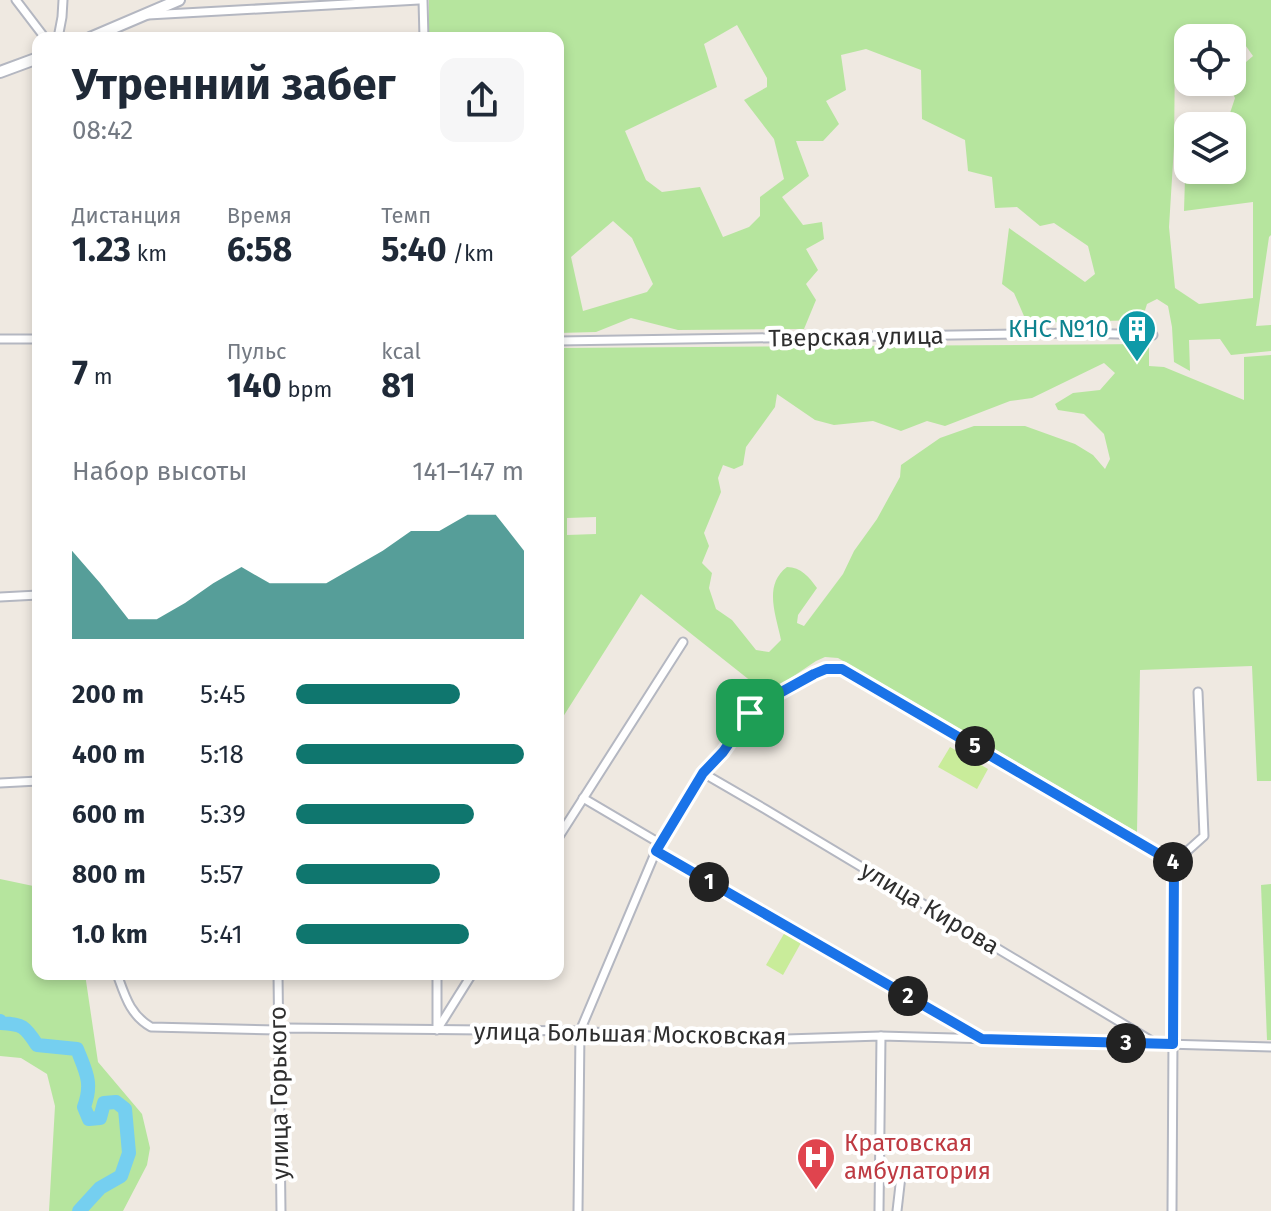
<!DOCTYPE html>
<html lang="ru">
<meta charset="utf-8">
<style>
:root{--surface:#fff;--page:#f6f6f7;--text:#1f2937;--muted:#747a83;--accent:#0f766e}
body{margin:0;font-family:"Fira Sans",sans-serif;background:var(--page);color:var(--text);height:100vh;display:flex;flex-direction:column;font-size:30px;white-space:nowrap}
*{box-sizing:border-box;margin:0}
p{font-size:26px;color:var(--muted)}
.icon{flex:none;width:44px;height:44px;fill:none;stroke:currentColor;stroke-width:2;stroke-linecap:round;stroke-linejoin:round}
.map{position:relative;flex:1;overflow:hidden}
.drawer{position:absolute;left:32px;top:32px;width:532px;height:948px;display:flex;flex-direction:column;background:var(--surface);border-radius:16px;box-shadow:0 4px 12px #0003}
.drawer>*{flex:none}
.fabs{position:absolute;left:1174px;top:24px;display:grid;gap:16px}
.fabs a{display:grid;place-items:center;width:72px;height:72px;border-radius:16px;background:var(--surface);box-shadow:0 4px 12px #0003;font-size:40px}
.pin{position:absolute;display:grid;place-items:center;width:68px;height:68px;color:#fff;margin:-34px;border-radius:16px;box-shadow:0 4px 12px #0006}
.km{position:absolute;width:40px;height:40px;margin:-20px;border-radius:50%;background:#222;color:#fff;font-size:22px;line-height:40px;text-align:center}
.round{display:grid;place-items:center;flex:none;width:84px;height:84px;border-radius:16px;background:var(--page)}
.headline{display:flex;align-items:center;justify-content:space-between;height:136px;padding:0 40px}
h1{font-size:44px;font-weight:700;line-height:60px}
.stats{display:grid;grid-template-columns:repeat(3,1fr);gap:12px;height:136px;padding:8px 40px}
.stats div{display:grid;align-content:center}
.stats b{font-size:34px;font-weight:700}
.stats small{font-size:22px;font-weight:400}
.stats p{font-size:22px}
.chart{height:224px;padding:16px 40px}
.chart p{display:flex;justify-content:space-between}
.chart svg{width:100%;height:144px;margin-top:8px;fill:var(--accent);opacity:.7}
ul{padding:0 40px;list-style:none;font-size:26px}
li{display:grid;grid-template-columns:128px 96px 1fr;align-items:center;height:60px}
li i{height:20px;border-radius:10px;background:var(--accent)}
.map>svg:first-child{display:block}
</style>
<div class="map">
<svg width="1271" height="1211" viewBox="0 0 1271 1211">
<rect width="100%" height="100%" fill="#efe9e1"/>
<g fill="#b6e59e" fill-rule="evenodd">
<path d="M429,0h842v235l-2,2 -13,89 15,-1v26l-40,4 -11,-16 -31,1 1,31 -16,-9 -2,-35 -4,-21 -11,-7 -10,5 -5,16 -115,3 -13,-30 -12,-9 7,-56 76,54 10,-8 -7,-28 -34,-23 -14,3 -23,-19 -22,1 -3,-31 -24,-6 -3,-31 -43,-21 -1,-49 -55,-21 -25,6 5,35 -20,11 13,23 -16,17h-27l13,35 -27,21 21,28 19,-3 2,17 -18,10 12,21 -12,14 10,16 -12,29 -126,1 -47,-12 -35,14 -38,1v-295h-129zM737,25l30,53v9l-23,13 30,39 10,40 -24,18v19l-11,11 -26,10 -23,-50 -38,5 -16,-12 -21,-49 92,-44 -13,-43zM1231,25l22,31 -21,18v8h-5l8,16 -8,24 -19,4h24v44h-5v8h-42l-1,33 69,-9v96l-54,6 -24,-16 -6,-61 5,-81 1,-97 3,-18 41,2zM613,221l19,17 21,46 -6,8 -64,19 -12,-54z"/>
<path d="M1149,344v22l15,1 80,33v-43l27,-2v426h-14l-5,-115 -112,4 -3,162 -299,-174 -13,-1 -9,4 -49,33 -126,-100 -80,126 -3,-2v-370zM1104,363l11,10 -15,17 -27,3 -18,11 3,6 26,4 20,20 6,25 -5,10 -12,-14 -18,-11 -50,-18h-51l-34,12 -39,27 -1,12 -23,42 -23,32 -11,23 -39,52 -7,-3 1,-8 19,-27c-8,-11 -16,-21 -30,-21 -24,18 -11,48 -6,73l-12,12 -13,-2 -24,-30 -16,-11 -7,-21 3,-15 -10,-10 7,-17 -5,-13 17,-41 -3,-14 5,-13 11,4 9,-4 3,-18 29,-40 2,-13 38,26 19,5 39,-4 28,10 26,-10 18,5 65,-25 22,-3zM567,518l29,-1v17l-29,1z"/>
<polygon points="0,879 38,887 38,974 85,974 98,1062 142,1114 150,1148 147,1165 123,1211 49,1211 55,1106 47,1074 21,1058 0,1056"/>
<polygon points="1271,884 1271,1040 1267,1040 1261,885"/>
</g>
<g fill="#c9ec9a">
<polygon points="950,747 988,769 977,789 938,767"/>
<polygon points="785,932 802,941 783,975 766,965"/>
</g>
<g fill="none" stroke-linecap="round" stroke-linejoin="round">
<path stroke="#75cff0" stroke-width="14" d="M0,1021l1,2c21,1 24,3 36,22l40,4c9,23 16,34 7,58l5,12 11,-1 4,-15 12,-1 9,7 4,44 -8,23 -21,12 -21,23"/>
<g stroke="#b4b7c1" stroke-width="11">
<g id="minor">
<polyline points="16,0 45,38"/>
<polyline points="423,0 424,38"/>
<polyline points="148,15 419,0"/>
<polyline points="58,38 62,17 63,0"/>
<polyline points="0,339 38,339"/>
<polyline points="558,341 1081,333 1153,335"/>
<polyline points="0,597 38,595"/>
<polyline points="703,773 765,809 1155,1043"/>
<polyline points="0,783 38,781"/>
<polyline points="583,798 661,844"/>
<polyline points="558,838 683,642"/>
<polyline points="656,851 980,1038"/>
<path d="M117,974c8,22 13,41 34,53l126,3 7,-2 296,3 140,10 161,-5 390,11"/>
<polyline points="278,974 281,1211"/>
<polyline points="437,974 437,1028"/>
<polyline points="437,1030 472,974"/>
<path d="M578,1211l2,-180 76,-180 47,-78 20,-21 27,-39 6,-7c26,-14 56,-38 86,-37l332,194"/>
<polyline points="879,1211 881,1036"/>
<polyline points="897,1211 901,1176"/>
<polyline points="1172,1211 1174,863 1204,836 1198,692"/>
</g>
</g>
<g stroke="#b4b7c1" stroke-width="14">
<g id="secondary">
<polyline points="90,38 179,0"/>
<polyline points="0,72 38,58"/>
</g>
</g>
<use href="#minor" stroke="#fff" stroke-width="7"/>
<use href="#secondary" stroke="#fff" stroke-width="10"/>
</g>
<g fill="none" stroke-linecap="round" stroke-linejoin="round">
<g stroke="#fff" stroke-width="16">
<polygon id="route" points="826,669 842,669 1174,863 1173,1044 982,1039 656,851 703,773 723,752 750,713 756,706 814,674"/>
</g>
<use href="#route" stroke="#1a73e8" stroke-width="10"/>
</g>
<defs>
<g id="building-pin" transform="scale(2)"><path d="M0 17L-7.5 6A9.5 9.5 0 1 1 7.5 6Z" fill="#0f9aa8" stroke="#fff"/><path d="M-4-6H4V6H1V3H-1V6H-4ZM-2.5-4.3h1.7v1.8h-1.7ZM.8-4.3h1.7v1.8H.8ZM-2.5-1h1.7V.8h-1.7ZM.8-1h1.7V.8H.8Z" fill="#fff"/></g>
<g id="hospital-pin" transform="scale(2)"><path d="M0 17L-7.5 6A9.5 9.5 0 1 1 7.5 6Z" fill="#e0444e" stroke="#fff"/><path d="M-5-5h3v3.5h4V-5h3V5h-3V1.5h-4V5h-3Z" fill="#fff"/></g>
</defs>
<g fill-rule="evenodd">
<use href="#building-pin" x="1137" y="329"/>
<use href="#hospital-pin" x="816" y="1157"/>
</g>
<g text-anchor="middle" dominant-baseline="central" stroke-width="8" stroke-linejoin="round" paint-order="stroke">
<g font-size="24" fill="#0d838f" stroke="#fff" text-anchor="end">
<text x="1109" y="329">КНС №10</text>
</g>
<g font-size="24" fill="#2e2e2e" stroke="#fff">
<text transform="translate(856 337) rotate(-1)">Тверская улица</text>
<text transform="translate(930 908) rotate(31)">улица Кирова</text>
<text transform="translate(630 1034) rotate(1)">улица Большая Московская</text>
<text transform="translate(279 1093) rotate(-91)">улица Горького</text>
</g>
<g font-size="24" fill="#be3a42" stroke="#fff" text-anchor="start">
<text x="844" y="1143">Кратовская<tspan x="844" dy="28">амбулатория</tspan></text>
</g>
</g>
</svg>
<div class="fabs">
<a><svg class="icon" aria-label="locate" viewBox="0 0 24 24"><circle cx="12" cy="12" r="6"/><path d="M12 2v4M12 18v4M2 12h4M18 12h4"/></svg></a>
<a><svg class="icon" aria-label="layers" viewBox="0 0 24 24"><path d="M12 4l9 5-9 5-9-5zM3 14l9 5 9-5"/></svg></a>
</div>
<div class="pin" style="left:750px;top:713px;background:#1e9e55"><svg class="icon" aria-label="arrive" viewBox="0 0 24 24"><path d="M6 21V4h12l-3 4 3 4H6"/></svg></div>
<b class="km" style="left:709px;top:882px">1</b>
<b class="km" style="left:908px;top:996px">2</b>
<b class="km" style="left:1126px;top:1043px">3</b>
<b class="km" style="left:1173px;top:862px">4</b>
<b class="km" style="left:975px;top:746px">5</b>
<section class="drawer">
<div class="headline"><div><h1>Утренний забег</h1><p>08:42</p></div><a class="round"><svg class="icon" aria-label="share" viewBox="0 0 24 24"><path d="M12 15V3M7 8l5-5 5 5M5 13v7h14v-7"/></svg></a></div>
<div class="stats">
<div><p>Дистанция</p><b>1.23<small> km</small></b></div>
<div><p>Время</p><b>6:58</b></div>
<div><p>Темп</p><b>5:40<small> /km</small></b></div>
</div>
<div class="stats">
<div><b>7<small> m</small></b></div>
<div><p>Пульс</p><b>140<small> bpm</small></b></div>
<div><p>kcal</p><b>81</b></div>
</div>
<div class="chart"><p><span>Набор высоты</span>141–147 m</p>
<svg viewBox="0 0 160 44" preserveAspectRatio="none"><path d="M0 44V17L10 27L20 38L30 38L40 33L50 27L60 22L70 27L80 27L90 27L100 22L110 17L120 11L130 11L140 6L150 6L160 17V44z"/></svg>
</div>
<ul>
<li><b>200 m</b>5:45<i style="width:72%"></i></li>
<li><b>400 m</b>5:18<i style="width:100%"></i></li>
<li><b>600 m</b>5:39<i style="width:78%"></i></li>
<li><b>800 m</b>5:57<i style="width:63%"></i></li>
<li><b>1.0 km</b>5:41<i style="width:76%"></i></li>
</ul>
</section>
</div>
